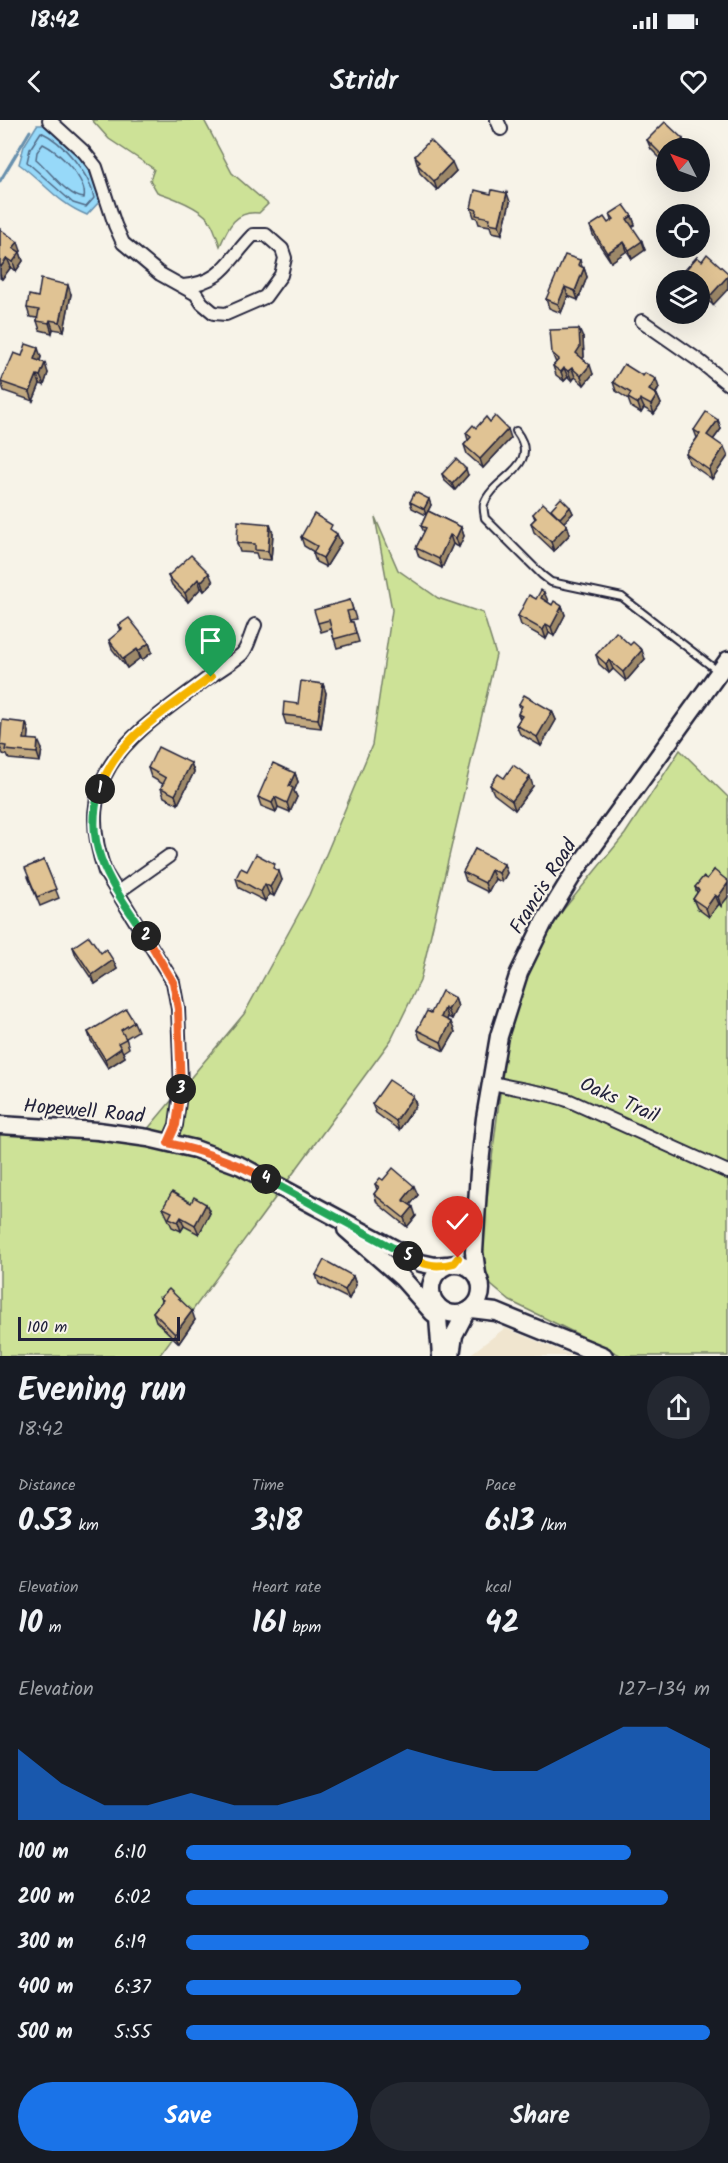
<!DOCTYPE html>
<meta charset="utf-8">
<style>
:root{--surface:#171b24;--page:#242831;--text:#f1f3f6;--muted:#9ea1a6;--accent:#1a73e8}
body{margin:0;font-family:Kalam,sans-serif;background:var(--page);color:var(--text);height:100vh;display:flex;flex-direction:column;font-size:22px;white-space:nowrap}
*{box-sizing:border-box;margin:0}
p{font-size:20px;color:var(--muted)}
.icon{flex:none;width:33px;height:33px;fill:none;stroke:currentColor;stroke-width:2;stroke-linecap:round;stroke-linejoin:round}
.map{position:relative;height:1236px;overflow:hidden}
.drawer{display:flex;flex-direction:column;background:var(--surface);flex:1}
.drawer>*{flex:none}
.needle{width:39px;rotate:312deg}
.buttons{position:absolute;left:656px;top:18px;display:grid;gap:12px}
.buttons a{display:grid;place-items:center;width:54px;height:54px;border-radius:50%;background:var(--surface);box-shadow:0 6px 24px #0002;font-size:30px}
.scale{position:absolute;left:18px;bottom:15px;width:162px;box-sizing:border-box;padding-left:6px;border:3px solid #22223b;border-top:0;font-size:16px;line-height:21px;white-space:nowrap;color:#22223b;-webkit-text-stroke:4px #f7f3e8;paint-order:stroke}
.pin{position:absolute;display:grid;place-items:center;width:51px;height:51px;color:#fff;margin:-62px -26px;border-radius:50% 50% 50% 0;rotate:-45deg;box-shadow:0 0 6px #0007}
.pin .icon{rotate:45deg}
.km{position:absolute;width:30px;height:30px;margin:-15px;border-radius:50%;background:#222;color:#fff;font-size:16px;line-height:30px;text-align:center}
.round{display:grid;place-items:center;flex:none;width:63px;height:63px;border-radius:32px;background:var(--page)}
.summary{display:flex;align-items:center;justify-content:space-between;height:102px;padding:0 18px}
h1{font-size:33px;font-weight:700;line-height:45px}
.figures{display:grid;grid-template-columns:repeat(3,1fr);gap:9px;height:102px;padding:6px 18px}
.figures div{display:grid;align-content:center}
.figures b{font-size:30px;font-weight:700}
.figures small{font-size:16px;font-weight:400}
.figures p{font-size:16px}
.chart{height:168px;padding:12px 18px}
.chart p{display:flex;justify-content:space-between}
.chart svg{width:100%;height:108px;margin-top:6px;fill:var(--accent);opacity:.7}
.button{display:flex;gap:12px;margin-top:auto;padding:12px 18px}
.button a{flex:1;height:69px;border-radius:36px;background:var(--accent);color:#fff;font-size:24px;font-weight:700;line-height:69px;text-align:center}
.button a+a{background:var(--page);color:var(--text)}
ul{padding:0 18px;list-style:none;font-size:20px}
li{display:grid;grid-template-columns:96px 72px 1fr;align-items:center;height:45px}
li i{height:15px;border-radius:8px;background:var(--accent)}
.status{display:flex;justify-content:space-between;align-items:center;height:42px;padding:0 30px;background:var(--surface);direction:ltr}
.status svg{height:16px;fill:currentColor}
header{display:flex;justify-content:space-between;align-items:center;height:78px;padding:0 18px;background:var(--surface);font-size:27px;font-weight:700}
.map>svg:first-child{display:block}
</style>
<div class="status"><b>18:42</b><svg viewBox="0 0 49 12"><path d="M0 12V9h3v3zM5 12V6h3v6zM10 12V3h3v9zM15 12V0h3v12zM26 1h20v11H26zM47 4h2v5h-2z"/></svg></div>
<header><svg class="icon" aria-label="back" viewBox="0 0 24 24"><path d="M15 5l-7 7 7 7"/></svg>Stridr<svg class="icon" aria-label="heart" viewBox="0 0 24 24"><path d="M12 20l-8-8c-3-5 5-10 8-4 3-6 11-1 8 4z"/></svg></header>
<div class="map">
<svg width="728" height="1236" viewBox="0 0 728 1236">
<rect width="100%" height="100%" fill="#f7f3e8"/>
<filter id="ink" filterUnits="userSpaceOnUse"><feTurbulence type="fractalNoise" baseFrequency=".0167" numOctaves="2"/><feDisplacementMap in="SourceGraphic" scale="12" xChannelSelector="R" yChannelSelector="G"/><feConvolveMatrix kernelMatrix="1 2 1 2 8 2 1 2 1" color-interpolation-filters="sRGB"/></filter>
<g filter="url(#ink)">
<polygon fill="#f0e5cf" points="505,1208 573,1236 468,1236"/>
<g fill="#cde297" stroke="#788269" stroke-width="1.5">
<path d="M92,0h112l28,53 36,31 -9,9c-23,-3 -31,14 -39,33 -3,-8 -5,-16 -9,-23 -8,-15 -39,-26 -54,-31l-7,-12 4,-11 -45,-30z"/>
<polygon points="375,397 398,450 438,478 483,493 496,535 420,861 391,920 159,1236 0,1236 0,1007 98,1021 136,1023 244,894 309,775 372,625 392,490"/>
<polygon points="680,630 728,677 728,1236 622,1236 510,1181 491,1165 480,1134 507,918 537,822 625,714"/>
</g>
<path fill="#97d9f9" stroke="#6890ad" stroke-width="1.5" d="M37,5h7c25,21 51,41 56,76l-13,14c-30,-12 -43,-33 -68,-51l5,-18z"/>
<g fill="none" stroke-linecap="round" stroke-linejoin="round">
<g stroke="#516b87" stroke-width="1.5">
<path d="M41,12c22,10 49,42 53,66l-8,9 -13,-4 -46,-41 3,-13z"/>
<path d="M43,24c15,7 45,36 41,54 -16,-1 -35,-28 -48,-39l1,-7z"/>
</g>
<polyline stroke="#6890ad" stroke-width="3" points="0,61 30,11"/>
<g stroke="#22223b" stroke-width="10">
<path id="service" d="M516,311c27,36 -22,45 -32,73 -1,3 0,9 1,14l57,57 9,7 71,15 97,75"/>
</g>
<g stroke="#22223b" stroke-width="16">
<g id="minor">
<path d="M49,0l35,32 12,15 19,58 8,18 37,31 36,20 6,9 12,10 12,1 39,-17 16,-22 4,-17 -3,-9 -16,-14h-13c-25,25 -29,47 -70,51"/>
<polyline points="497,0 501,9"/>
<polyline points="642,201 698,240 728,264"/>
<polyline points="118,772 169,736"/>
<path d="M490,962c27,8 54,9 80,19l158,71"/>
<path d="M168,1023l8,-18 5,-39 -3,-77 -5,-27 -68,-110c-36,-103 31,-139 103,-194 11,-8 24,-15 34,-24 6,-6 9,-21 13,-29"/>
</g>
</g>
<g stroke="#22223b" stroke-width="21">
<g id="tertiary">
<polyline points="0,1005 98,1011 148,1018 195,1029 241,1046 421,1143 435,1146 446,1145"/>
<polyline points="346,1109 402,1158 433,1193"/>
<circle cx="456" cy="1169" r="25"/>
<polyline points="477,1154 474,1132 479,1052 485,998 499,916 519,853 544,802 574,753 728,540"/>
<polyline points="437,1185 441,1236"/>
<polyline points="471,1189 496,1192 604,1236"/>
<polyline points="451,1236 454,1215 466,1192"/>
</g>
</g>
<use href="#service" stroke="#f7f3e8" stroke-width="6"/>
<use href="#minor" stroke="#f7f3e8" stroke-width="12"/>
<use href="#tertiary" stroke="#f7f3e8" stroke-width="16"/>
</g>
<g fill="#c1a87f" stroke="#22223b" stroke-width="1.5">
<polygon points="683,19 686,28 666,28 666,44 651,29 647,20"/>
<polygon points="415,36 456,51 437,70 420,53"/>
<polygon points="510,82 502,114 492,112 490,106 479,104 477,98 474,97 471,88"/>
<polygon points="610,94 632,96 635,105 632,107 645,130 632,139 627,131 611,142 593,115 590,106 608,103 612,100"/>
<polygon points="0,109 21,131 20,133 23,141 16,151 11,147 2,159 0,158"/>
<polygon points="697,137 713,185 699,173 699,160 680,160 679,157"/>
<polygon points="580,140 582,147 584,148 587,157 578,180 568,176 561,193 549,188 546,179"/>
<polygon points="71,174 64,211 53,209 52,213 40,210 37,201 37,198 30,197 27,188 38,177"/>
<polygon points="583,218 584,237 582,239 593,254 584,265 575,257 572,261 568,257 564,261 556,255 553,246 556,243 552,233"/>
<polygon points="22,236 41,237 40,241 48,253 44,265 40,264 33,281 4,271 1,262 8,247"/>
<polygon points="613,262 659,268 656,274 657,275 661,284 654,294 644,288 641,293 631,287 628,279 616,271"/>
<polygon points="718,300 721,309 713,320 728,336 712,359 689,343 686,334 697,318 694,310"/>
<polygon points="490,302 511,318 483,348 467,334 464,325 468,320 466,313"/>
<polygon points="442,354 468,355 455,370 444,360"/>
<polygon points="410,382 431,385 428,391 461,407 464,416 459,427 453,424 442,448 419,437 416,428 424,412 421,406 426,395 412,388"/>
<polygon points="570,387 573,393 564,402 567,405 570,414 554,431 534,412 531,403 535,399 533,394"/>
<polygon points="335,412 341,423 326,447 316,442 313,433 314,432 304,426 301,417"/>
<polygon points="273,413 271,440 258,439 256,433 240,432 237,423"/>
<polygon points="168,456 213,462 204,471 201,468 188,482 172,465"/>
<polygon points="536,479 548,481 547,482 552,485 562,486 565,495 554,516 549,513 546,519 521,505 518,496"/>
<polygon points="350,480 356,499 350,500 351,502 353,502 359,522 337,528 331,509 321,512 318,503"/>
<polygon points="119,505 149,523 152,532 142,540 140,538 127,548 112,529 109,520 121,511"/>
<polygon points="596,535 645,539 626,561 613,549 609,553 599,544"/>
<polygon points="323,564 326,573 321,608 286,604 283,595 298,584"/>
<polygon points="519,584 552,591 556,600 541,626 520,614 516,605 520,599 518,594 520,589"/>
<polygon points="26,603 29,612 28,619 42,629 40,642 9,639 7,635 3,634 0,627 0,621"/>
<polygon points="191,643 194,652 178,684 164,677 161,668 163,664 151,657 148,648"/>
<polygon points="295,653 298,662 294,671 297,677 290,692 278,687 276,692 261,686 258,677"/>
<polygon points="504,658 533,666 515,690 494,674 490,665"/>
<polygon points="475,729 507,753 502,762 495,759 488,772 466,761 463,752"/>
<polygon points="44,740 59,778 40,786 28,757"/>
<polygon points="277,750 282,760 274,776 269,774 265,781 239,768 236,758 247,751"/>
<polygon points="714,750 721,786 719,784 709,797 697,788 693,779 697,773 695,767 707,759"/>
<polygon points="73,827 101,833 113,840 117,849 95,864 76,836"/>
<polygon points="455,878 458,887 452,899 448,897 447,900 455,912 444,931 420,919 417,910 431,893"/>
<polygon points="134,902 138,911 126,918 129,928 123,932 125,937 108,948 91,921 88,912"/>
<polygon points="413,976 416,985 399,1010 376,993 372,984"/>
<polygon points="383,1060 418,1075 410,1085 416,1096 407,1107 377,1083 374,1074 377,1070 375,1064"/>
<polygon points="191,1083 206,1084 210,1093 199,1114 184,1106 181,1111 172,1107 163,1088"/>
<polygon points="316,1155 353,1156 356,1165 349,1179 319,1164"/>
<polygon points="160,1178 195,1200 179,1223 156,1201 153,1192 162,1182"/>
</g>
<g fill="#9d8868" stroke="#22223b" stroke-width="1.5">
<polygon points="683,19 686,28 674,28"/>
<polygon points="452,42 456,51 437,70 434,61"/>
<polygon points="507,73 510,82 502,114 499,105"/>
<polygon points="632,96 635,105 630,108 627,99"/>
<polygon points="642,121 645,130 632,139 629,130"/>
<polygon points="18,122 21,131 20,132 23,141 16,151 13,142 13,128"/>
<polygon points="624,122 627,131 611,142 607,133"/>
<polygon points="7,138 11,147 2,159 0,154 0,148"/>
<polygon points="584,148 587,157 578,180 575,171"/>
<polygon points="728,156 728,169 713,185 710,176"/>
<polygon points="68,165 71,174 64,211 60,202"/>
<polygon points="565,167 568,176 561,193 558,184"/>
<polygon points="50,200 53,209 52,213 49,203"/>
<polygon points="579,209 583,218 584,237 579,242 576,233"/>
<polygon points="38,228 41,237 37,248 34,239"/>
<polygon points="45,243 48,253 44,265 40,256"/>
<polygon points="590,245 593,254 584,265 581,256"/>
<polygon points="564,248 568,257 564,261 561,252"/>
<polygon points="572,248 575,257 572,261 568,251"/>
<polygon points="37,255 40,264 33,281 30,272"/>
<polygon points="656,259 659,268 652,279 649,270"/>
<polygon points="657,275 661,284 654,294 651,285"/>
<polygon points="640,279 644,288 641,293 638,284"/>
<polygon points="718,300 721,309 710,324 707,315"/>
<polygon points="508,309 511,318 483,348 480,339"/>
<polygon points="724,327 728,336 712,359 709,350"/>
<polygon points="466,349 468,355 455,370 452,364"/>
<polygon points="429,379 431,385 426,395 424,389"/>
<polygon points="570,387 573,393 562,404 560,398"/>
<polygon points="270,404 273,413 271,440 268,431"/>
<polygon points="567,405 570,414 554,431 551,422"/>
<polygon points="461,407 464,416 459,427 456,418"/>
<polygon points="337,414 341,423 326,447 323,438"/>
<polygon points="450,415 453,424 442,448 439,439"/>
<polygon points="209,453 213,462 204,471 201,462"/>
<polygon points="198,459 201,468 188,482 185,473"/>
<polygon points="544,472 548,481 544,487 541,478"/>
<polygon points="562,486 565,495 554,516 551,507"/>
<polygon points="546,504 549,513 546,519 543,510"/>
<polygon points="149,523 152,532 142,540 138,531"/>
<polygon points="137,529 140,538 127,548 123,539"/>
<polygon points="642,530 645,539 626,561 623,552"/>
<polygon points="609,540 613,549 609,553 606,544"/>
<polygon points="323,564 326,573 321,608 318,599"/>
<polygon points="552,591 556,600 541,626 537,617"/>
<polygon points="26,603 29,612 28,628 24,619"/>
<polygon points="38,620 42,629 40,642 37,633"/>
<polygon points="191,643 194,652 178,684 175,675"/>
<polygon points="295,653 298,662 294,671 297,677 290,692 287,683 289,666"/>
<polygon points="530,657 533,666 515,690 512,681"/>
<polygon points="275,677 278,687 276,692 272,683"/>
<polygon points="504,744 507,753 502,762 499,753"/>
<polygon points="491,750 495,759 488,772 485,763"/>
<polygon points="279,751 282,760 274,776 270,767"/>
<polygon points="728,763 728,777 721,786 718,777"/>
<polygon points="265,764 269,774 265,781 261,772"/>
<polygon points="715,775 719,784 709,797 706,788"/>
<polygon points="113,840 117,849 95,864 92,855"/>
<polygon points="455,878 458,887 452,899 448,890"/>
<polygon points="445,888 448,897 444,906 441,897"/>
<polygon points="451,902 455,912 444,931 441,922"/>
<polygon points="121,928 125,937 108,948 105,939"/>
<polygon points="413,976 416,985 399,1010 396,1001"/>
<polygon points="414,1066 418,1075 407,1089 403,1080"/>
<polygon points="206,1084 210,1093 199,1114 195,1105"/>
<polygon points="413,1087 416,1096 407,1107 404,1098"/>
<polygon points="181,1097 184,1106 181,1111 178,1102"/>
<polygon points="353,1156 356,1165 349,1179 345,1170"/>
<polygon points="192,1191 195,1200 179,1223 175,1214"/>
</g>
<g fill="#e0c394" stroke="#22223b" stroke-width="1.5">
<polygon points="665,2 683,19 674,28 666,28 666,36 665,38 647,20"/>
<polygon points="430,20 452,42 434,61 417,44 420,41 415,36"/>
<polygon points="475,70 491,74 492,70 507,73 499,105 489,103 490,98 476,95 477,90 471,88"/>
<polygon points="624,85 632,96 627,99 642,121 629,130 624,122 607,133 590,106 604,97 608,103 614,99 610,94"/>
<polygon points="0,109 18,122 13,128 20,132 13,142 7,138 0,148"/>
<polygon points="707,134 728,153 728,156 710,176 699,166 699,160 683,160 679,157 697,137 702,141"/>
<polygon points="565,135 580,140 578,145 584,148 575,171 565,167 558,184 546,179"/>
<polygon points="41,159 68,165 60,202 50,200 49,203 37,201 39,190 27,188 29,175 38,177"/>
<polygon points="579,209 580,227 576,233 590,245 581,256 572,248 568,251 564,248 561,252 553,246 559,239 552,233 550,210"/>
<polygon points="26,224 38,228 34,239 45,243 40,256 37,255 30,272 1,262 7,246 8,247 14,233 22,236"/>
<polygon points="624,244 643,256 645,253 656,259 649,270 657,275 651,285 640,279 638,284 628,278 631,273 613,262"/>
<polygon points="706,292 718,300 707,315 724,327 709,350 686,334 700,314 694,310"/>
<polygon points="495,296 508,309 480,339 464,325 471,317 466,313 473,305 476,308 486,297 490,302"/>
<polygon points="456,339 466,349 452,364 442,354"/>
<polygon points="415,372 429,379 424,389 410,382"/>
<polygon points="561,378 570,387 560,398 551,389"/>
<polygon points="543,383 567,405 551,422 531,403 536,398 533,394"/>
<polygon points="428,391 461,407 456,418 450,415 439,439 416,428 426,408 421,406"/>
<polygon points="314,394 332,405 330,409 337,414 323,438 313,433 317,426 301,417"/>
<polygon points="238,401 270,404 268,431 255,430 255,424 237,423"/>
<polygon points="191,435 209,453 201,462 198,459 185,473 168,456"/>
<polygon points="541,470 544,472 541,478 552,485 554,481 562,486 551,507 546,504 543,510 518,496 529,475 536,479"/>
<polygon points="350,480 353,490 347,491 350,502 353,502 356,513 334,519 329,500 318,503 314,490"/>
<polygon points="129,498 149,523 138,531 137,529 123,539 109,520 122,509 119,505"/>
<polygon points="616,512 630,525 633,522 642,530 623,552 609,540 606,544 596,535"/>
<polygon points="301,561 323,564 318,599 283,595 284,582 298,584"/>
<polygon points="524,575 552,591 537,617 516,605 522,596 518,594 522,586 519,584"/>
<polygon points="2,600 26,603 24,619 38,620 37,633 5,630 6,626 0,625"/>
<polygon points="158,627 191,643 175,675 161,668 166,658 148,648"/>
<polygon points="273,643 295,653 289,666 293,668 287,683 275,677 272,683 258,677"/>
<polygon points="513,645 530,657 512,681 490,665 498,654 504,658"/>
<polygon points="475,729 504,744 499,753 491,750 485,763 463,752"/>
<polygon points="256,734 275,744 273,748 279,751 270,767 265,764 261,772 236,758 241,748 247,751"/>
<polygon points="44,740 56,769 37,777 25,748"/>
<polygon points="714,750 728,761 728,763 718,777 715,775 706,788 693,779 699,770 695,767 703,757 707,759"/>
<polygon points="89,816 101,833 106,829 113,840 92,855 73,827"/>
<polygon points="442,871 455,878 448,890 445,888 441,897 451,902 441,922 417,910 427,891 431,893"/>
<polygon points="126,889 134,902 121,910 126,919 118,923 121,928 105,939 88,912"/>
<polygon points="389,960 413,976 396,1001 372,984"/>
<polygon points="393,1048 414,1066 403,1080 413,1087 404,1098 374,1074 379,1067 375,1064 380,1058 383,1060"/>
<polygon points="172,1072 191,1083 194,1077 206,1084 195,1105 181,1097 178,1102 169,1098 172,1092 163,1088"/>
<polygon points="324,1140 353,1156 345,1170 316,1155"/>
<polygon points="169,1169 192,1191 175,1214 153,1192 163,1180 160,1178"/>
</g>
</g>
<g fill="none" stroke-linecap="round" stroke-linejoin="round" filter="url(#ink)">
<g stroke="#fff" stroke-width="12">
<path id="split-1" d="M100,669c16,-51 70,-81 111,-112"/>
</g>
<g stroke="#fff" stroke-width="12">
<path id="split-2" d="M100,669c-20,59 16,101 46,147"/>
</g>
<g stroke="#fff" stroke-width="12">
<polyline id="split-3" points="146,816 173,862 178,889 181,969"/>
</g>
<g stroke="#fff" stroke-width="12">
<path id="split-4" d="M181,969l-5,36 -8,18c35,8 67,19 98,36"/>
</g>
<g stroke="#fff" stroke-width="12">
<polyline id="split-5" points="266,1059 408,1136"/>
</g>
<g stroke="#fff" stroke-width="12">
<path id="split-6" d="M408,1136c15,9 28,12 46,7l4,-5"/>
</g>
<use href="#split-1" stroke="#f5b400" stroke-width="8"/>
<use href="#split-2" stroke="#22a559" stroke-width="8"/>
<use href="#split-3" stroke="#f0652b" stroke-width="8"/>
<use href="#split-4" stroke="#f0652b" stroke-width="8"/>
<use href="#split-5" stroke="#22a559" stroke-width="8"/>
<use href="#split-6" stroke="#f5b400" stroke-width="8"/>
</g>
<g text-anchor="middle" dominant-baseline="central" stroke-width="4.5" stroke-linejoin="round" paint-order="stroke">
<g font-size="20" fill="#22223b" stroke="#f7f3e8">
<text transform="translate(544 767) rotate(-58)">Francis Road</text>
<text transform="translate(619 981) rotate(24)">Oaks Trail</text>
<text transform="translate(84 992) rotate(5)">Hopewell Road</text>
</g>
</g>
</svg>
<div class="buttons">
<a><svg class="needle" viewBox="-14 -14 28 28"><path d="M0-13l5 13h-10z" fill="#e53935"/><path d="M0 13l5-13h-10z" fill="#9ea1a6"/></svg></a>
<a><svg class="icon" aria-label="locate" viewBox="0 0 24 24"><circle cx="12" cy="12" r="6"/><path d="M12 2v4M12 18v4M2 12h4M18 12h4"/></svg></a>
<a><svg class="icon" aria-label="layers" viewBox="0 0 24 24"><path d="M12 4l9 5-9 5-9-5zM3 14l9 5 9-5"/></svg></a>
</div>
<div class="scale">100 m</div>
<div class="pin" style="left:211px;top:557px;background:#1e9e55"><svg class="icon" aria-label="arrive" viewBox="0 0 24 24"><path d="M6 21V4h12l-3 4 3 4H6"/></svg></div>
<div class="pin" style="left:458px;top:1138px;background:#d93025"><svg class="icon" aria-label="check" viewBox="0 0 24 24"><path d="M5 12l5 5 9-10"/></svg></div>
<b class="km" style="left:100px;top:669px">1</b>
<b class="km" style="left:146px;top:816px">2</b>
<b class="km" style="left:181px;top:969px">3</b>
<b class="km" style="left:266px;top:1059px">4</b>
<b class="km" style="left:408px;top:1136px">5</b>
</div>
<section class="drawer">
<div class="summary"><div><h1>Evening run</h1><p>18:42</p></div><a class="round"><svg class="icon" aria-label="share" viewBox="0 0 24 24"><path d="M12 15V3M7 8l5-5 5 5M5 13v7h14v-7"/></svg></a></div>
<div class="figures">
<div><p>Distance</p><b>0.53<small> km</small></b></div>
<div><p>Time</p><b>3:18</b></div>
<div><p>Pace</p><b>6:13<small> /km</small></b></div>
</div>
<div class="figures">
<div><p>Elevation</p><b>10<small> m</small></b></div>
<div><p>Heart rate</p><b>161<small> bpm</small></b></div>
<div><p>kcal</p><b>42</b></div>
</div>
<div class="chart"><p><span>Elevation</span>127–134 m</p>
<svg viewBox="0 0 160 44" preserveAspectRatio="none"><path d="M0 44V15L10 29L20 38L30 38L40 33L50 38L60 38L70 33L80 24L90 15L100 20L110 24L120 24L130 15L140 6L150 6L160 15V44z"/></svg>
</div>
<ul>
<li><b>100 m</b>6:10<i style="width:85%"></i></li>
<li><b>200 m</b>6:02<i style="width:92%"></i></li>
<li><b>300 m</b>6:19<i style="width:77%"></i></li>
<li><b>400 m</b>6:37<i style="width:64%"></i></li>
<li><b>500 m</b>5:55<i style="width:100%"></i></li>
</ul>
<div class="button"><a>Save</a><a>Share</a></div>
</section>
